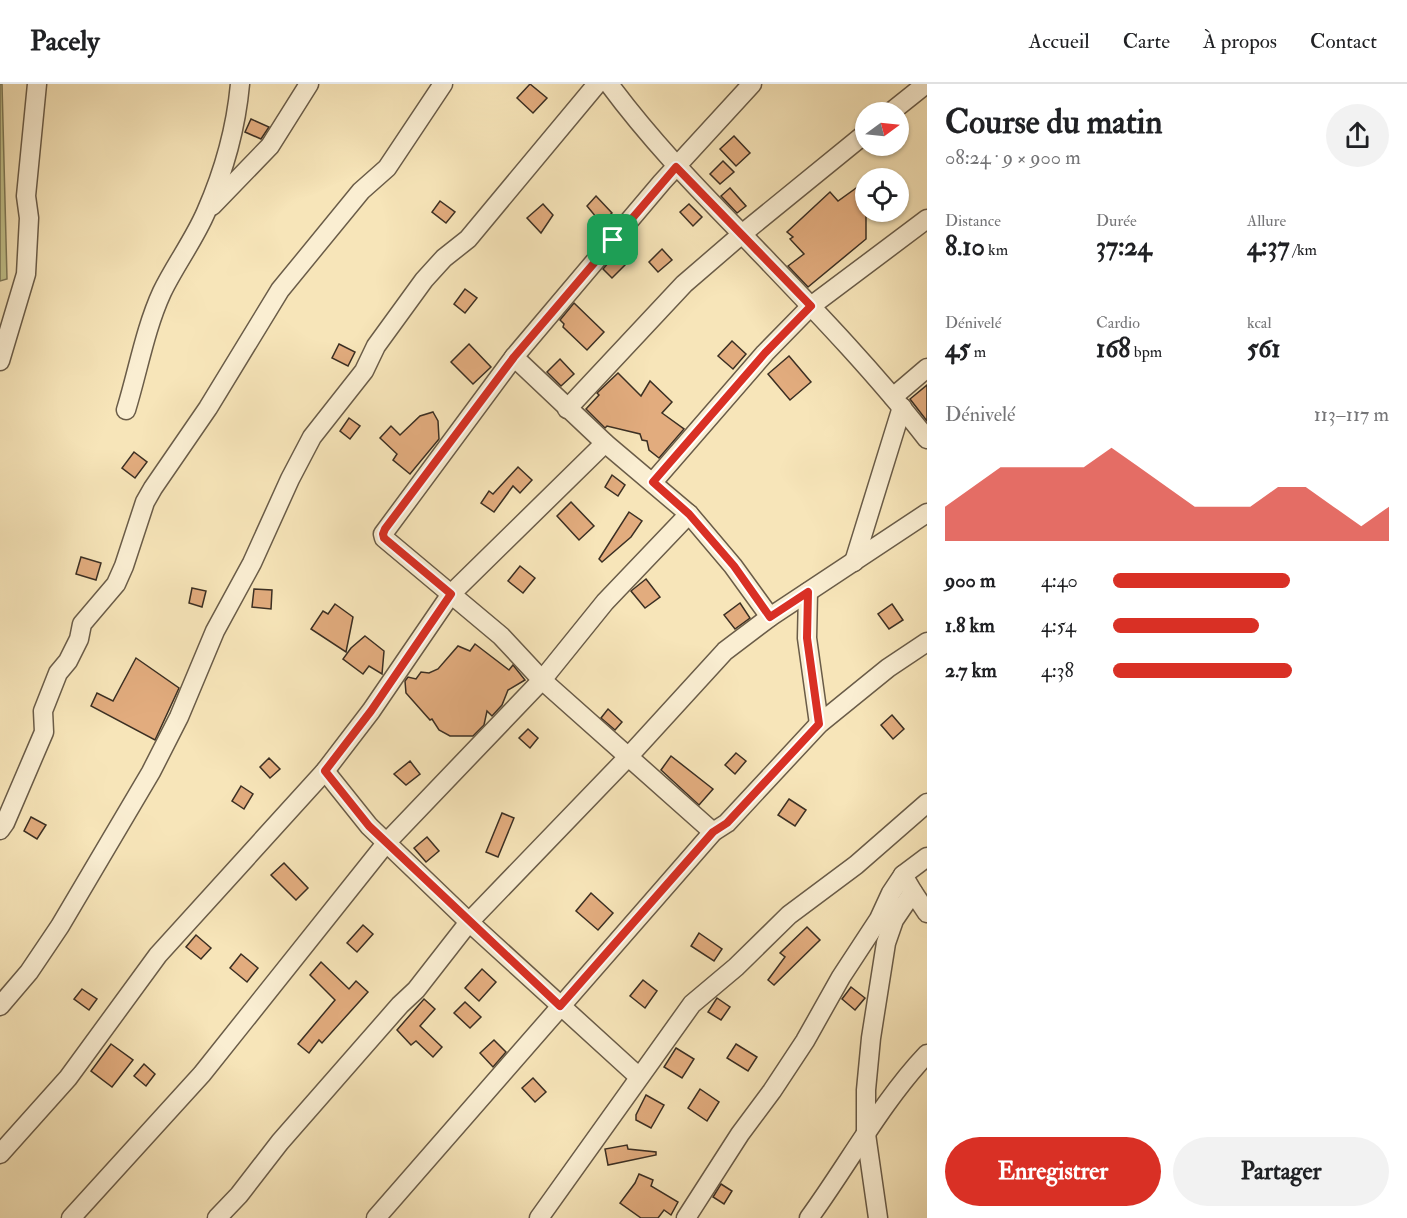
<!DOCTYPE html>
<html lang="fr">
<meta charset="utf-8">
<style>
:root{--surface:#fff;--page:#f2f2f2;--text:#202124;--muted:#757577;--line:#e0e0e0;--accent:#d93025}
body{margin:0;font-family:"IM FELL Double Pica",serif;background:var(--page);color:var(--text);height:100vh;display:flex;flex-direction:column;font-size:22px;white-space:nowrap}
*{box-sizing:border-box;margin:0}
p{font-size:20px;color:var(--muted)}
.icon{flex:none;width:33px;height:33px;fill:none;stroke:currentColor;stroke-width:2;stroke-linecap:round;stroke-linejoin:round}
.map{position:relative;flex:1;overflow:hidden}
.drawer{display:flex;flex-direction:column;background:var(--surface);width:480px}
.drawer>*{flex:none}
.needle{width:39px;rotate:75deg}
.buttons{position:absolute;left:855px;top:18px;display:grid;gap:12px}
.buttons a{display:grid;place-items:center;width:54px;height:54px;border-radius:50%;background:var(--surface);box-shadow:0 2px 4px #0004;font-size:30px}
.pin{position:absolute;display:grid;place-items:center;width:51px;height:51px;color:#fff;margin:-26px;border-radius:12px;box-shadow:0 3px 9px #0006}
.round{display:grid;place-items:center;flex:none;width:63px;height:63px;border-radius:32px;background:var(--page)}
.summary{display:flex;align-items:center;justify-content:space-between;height:102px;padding:0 18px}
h1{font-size:33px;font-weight:800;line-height:45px}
.figures{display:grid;grid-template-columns:repeat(3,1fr);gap:9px;height:102px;padding:6px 18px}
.figures div{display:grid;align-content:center}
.figures b{font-size:26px;font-weight:800}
.figures small{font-size:16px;font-weight:400}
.figures p{font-size:16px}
.chart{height:168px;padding:12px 18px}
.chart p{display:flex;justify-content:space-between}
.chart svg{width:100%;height:108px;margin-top:6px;fill:var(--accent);opacity:.7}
.action{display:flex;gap:12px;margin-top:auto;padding:12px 18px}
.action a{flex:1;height:69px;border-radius:36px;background:var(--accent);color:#fff;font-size:24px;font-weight:800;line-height:69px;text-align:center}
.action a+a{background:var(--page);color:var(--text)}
ul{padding:0 18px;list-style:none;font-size:20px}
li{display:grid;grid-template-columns:96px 72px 1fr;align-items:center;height:45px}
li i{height:15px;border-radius:8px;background:var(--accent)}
header{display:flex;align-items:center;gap:36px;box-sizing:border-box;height:84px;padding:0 30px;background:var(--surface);border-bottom:2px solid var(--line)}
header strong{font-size:28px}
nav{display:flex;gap:33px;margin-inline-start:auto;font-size:21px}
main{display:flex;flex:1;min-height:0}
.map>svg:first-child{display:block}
</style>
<header>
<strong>Pacely</strong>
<nav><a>Accueil</a><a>Carte</a><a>À propos</a><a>Contact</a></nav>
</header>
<main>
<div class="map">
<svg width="927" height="1134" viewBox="0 0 927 1134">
<rect width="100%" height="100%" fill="#f7e5b9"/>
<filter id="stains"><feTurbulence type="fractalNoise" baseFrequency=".00333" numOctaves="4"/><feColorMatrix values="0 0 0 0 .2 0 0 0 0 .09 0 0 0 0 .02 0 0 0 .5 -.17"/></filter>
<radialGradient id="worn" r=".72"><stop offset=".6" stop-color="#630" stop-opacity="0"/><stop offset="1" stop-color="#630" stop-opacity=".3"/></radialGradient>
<polygon fill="#c2c38c" stroke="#7e7958" stroke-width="1.5" points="0,0 2,0 7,195 0,197"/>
<g fill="#e2ac7e" stroke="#3b2f23" stroke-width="1.5">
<polygon points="530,0 547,14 533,29 517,14"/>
<polygon points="251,35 269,43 261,55 245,48"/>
<polygon points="734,52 750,69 736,82 720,65"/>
<polygon points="723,77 734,88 720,100 710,90"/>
<polygon points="866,97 866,155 808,203 788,182 804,170 790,155 793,153 787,148 830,108 838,117"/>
<polygon points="730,104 746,122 737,129 721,112"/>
<polygon points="596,112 612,129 601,139 587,122"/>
<polygon points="440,117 455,128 446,139 432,128"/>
<polygon points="543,120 553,131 541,149 527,134"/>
<polygon points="689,120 702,133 693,142 680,128"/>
<polygon points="662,165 672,176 658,188 649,178"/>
<polygon points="615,171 625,181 612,194 603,185"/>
<polygon points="465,205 477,214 465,229 454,220"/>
<polygon points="574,219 604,248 587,266 563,243 564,240 560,236"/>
<polygon points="732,257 746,270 733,285 718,272"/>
<polygon points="339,260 355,268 348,282 332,274"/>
<polygon points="469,260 491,283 473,300 451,278"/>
<polygon points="789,272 811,298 790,316 768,290"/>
<polygon points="560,275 574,290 561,302 547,288"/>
<polygon points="618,289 641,312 650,297 672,318 662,329 684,345 659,374 649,366 647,357 642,356 640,350 607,342 605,344 586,325 599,311 597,309"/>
<polygon points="927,301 927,337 910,315"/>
<polygon points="433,328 438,337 439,355 410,390 393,376 397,370 380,354 391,342 400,351 420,332"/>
<polygon points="349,334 360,342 350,355 340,347"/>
<polygon points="134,368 147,378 135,394 122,384"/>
<polygon points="518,383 532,396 520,409 513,402 494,428 481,419 489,407 493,410"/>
<polygon points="612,391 625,401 618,412 605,403"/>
<polygon points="571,418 594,442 579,456 557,432"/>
<polygon points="629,428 642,437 631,453 602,478 599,475"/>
<polygon points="81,473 101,479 96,496 76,490"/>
<polygon points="520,482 535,494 523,509 508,497"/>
<polygon points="646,495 660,513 645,524 631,507"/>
<polygon points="192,504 206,507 202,523 189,519"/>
<polygon points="254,505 272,506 271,525 252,523"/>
<polygon points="740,519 750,534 735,545 724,531"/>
<polygon points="335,520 353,533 346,568 311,545 323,527 328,530"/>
<polygon points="892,520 903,536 889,545 878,530"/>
<polygon points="365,552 384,567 382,590 369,582 363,590 343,575 351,564"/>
<polygon points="475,560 509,586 513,581 525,596 508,606 502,621 492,632 487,627 484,641 473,652 450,652 439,646 432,635 430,636 406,609 405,597 408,593 416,595 421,588 429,589 438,585 458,562 470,567"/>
<polygon points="136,574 179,604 155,656 91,622 97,609 113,617"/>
<polygon points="608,625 622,638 615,646 601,634"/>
<polygon points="892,631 904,645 893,655 881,641"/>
<polygon points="528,645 538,654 530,664 519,654"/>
<polygon points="736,669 746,677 735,690 725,681"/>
<polygon points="671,672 713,705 699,721 661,686"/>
<polygon points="269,674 280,685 270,694 260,683"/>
<polygon points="410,677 420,690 406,701 394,690"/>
<polygon points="241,702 253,710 244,725 232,717"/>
<polygon points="789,715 806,726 795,742 778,731"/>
<polygon points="502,729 514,734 498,773 486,768"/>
<polygon points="31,733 46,741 37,755 24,747"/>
<polygon points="427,753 439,767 426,778 414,764"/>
<polygon points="284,779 308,804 296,816 271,791"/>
<polygon points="591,809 613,829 598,846 576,827"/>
<polygon points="363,841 373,850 357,868 347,859"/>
<polygon points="807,843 820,856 774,901 768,896 785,873 780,869"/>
<polygon points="699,849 722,865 714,877 691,862"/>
<polygon points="196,851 211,864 201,875 186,863"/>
<polygon points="241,870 258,884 247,898 230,884"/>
<polygon points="321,878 349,905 356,897 368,908 322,959 319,956 309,969 298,960 335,916 310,891"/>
<polygon points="482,885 496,898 479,917 465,904"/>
<polygon points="643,896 657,907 645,924 630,912"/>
<polygon points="851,903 865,914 855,926 842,915"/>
<polygon points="82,905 97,915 89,926 74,915"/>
<polygon points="717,914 730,923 721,936 708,928"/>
<polygon points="424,915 435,925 420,942 442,963 433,973 416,957 411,961 397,946"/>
<polygon points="465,918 481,933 470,944 454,929"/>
<polygon points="494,956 506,968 493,983 480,969"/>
<polygon points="111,960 133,976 112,1003 91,987"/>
<polygon points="736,960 757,973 748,987 727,974"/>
<polygon points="676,964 694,975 682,994 664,983"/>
<polygon points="144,980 155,990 146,1002 134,992"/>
<polygon points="533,994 546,1008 535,1018 522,1004"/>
<polygon points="700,1005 719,1018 707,1037 688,1024"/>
<polygon points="646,1011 664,1021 651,1044 636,1036 636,1031"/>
<polygon points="627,1061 628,1065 656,1068 656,1071 608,1081 605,1065"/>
<polygon points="639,1090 653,1096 651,1102 678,1118 671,1131 664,1126 658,1134 641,1134 620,1119 635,1099"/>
<polygon points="721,1100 732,1107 724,1120 713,1113"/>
</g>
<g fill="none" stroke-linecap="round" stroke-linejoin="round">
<g stroke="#6a5c48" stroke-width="21">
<g id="minor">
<path d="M609,0c40,54 85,101 132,149 64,67 129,133 186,206"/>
<polyline points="891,28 926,0"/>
<polyline points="212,122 270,62 309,0"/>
<polyline points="514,273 605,359 689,430 733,482 770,533"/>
<polyline points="0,277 26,190 29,134 26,112 37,0"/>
<polyline points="893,313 927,284"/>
<polyline points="567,325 684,200 742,150 866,49"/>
<path d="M126,326c12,-39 19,-81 36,-118 13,-27 32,-52 44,-80 18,-41 30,-84 34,-128"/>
<polyline points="653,398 765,269 811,222 927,135"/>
<polyline points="854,478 902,323"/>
<polyline points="808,508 807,554 819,640"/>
<polyline points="325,687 369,742 469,838 639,993"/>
<polyline points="0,746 5,739 44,648 43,627 58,589 68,577 79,555 82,540 116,500 124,482 145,418 153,404 208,324 280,206 361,107 387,84 443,0"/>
<polyline points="713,748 542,596 501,552 384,454 383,450 514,273 662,98 752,0"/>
<polyline points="913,808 927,829"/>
<polyline points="0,922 29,888 60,842 151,688 179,633 215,547 252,479 290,395 312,353 364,287 376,262 424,196 444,174 468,155 597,0"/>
<polyline points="0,1070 68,994 158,871 325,687 371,627 451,510 605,359"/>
<polyline points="71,1134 202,990 387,758 542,596 605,518 689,430"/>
<polyline points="217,1134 239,1111 280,1058 400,921 416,906 469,838 629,672 725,567 770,533 927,429"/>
<polyline points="376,1134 713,748 727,739 819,640 888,584 927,558"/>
<polyline points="539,1134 692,920 736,883 789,831 856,781 927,719"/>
<polyline points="686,1134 740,1050 772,1007 805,957 841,893 879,835 891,809 903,791 927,773"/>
<path d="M809,1134c38,-52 74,-118 118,-164"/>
<polyline points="878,1134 866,1050 866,1006 871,954 886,859 894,836 913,808 903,791"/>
</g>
</g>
<use href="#minor" stroke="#faeed2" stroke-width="18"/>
</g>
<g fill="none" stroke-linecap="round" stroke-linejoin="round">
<g stroke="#fff" stroke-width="12">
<polygon id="route" points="676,83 811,222 765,269 653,398 689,430 734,482 770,533 808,508 807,554 819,640 727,739 713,748 560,922 369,742 325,687 371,627 451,510 384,454 383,450 385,445 514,273"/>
</g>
<use href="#route" stroke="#d93025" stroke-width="8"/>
</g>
<rect width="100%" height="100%" filter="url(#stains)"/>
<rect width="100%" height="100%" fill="url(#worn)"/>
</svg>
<div class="buttons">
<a><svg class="needle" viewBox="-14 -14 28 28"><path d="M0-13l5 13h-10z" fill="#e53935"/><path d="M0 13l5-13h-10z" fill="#757577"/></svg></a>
<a><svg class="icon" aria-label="locate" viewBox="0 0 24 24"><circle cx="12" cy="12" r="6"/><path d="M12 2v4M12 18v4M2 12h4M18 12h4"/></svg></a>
</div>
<div class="pin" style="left:613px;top:156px;background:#1e9e55"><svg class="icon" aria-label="arrive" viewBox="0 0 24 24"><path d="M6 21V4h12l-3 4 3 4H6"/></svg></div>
</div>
<section class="drawer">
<div class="summary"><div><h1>Course du matin</h1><p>08:24 · 9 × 900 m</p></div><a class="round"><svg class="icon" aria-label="share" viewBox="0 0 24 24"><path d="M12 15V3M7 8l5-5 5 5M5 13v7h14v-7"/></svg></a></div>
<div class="figures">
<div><p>Distance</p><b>8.10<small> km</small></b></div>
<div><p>Durée</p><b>37:24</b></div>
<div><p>Allure</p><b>4:37<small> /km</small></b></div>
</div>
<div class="figures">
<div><p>Dénivelé</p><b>45<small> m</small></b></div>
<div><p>Cardio</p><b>168<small> bpm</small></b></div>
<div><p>kcal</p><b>561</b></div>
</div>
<div class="chart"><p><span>Dénivelé</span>113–117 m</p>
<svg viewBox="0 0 160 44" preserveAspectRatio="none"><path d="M0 44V30L10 22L20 14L30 14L40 14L50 14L60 6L70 14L80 22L90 30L100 30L110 30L120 22L130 22L140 30L150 38L160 30V44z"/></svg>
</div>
<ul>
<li><b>900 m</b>4:40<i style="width:64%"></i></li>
<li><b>1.8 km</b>4:54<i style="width:53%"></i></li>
<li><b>2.7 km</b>4:38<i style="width:65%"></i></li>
</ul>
<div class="action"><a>Enregistrer</a><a>Partager</a></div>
</section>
</main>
